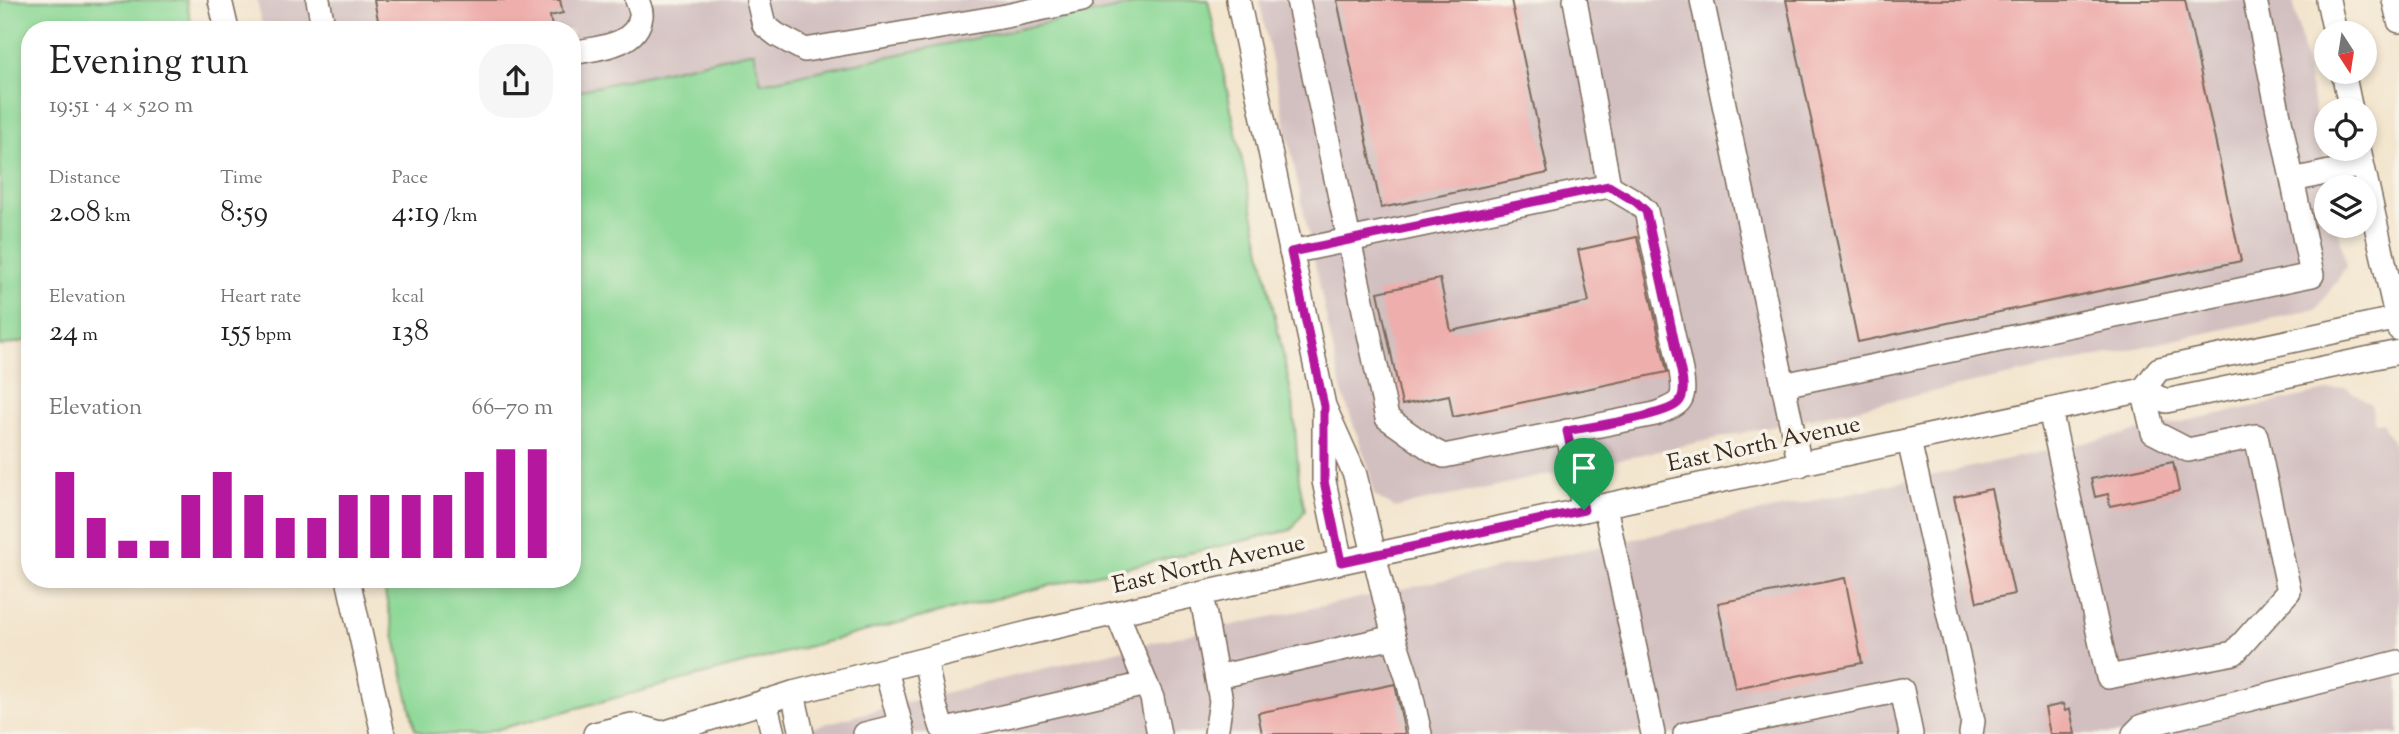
<!DOCTYPE html>
<meta charset="utf-8">
<style>
:root{--surface:#fff;--page:#f6f6f6;--text:#222;--muted:#767676;--accent:#b5179e}
body{margin:0;font-family:"Sorts Mill Goudy",serif;background:var(--page);color:var(--text);height:100vh;display:flex;flex-direction:column;font-size:26px;white-space:nowrap}
*{box-sizing:border-box;margin:0}
p{font-size:23px;color:var(--muted)}
.icon{flex:none;width:38px;height:38px;fill:none;stroke:currentColor;stroke-width:2;stroke-linecap:round;stroke-linejoin:round}
.map{position:relative;flex:1;overflow:hidden}
.sheet{position:absolute;left:21px;top:21px;width:560px;height:567px;display:flex;flex-direction:column;background:var(--surface);border-radius:28px;box-shadow:0 4px 10px #0003}
.sheet>*{flex:none}
.needle{width:46px;rotate:168deg}
.buttons{position:absolute;left:2314px;top:21px;display:grid;gap:14px}
.buttons a{display:grid;place-items:center;width:63px;height:63px;border-radius:50%;background:var(--surface);box-shadow:0 4px 10px #0003;font-size:35px}
.pin{position:absolute;display:grid;place-items:center;width:60px;height:60px;color:#fff;margin:-72px -30px;border-radius:50% 50% 50% 0;rotate:-45deg;box-shadow:0 0 7px #0007}
.pin .icon{rotate:45deg}
.round{display:grid;place-items:center;flex:none;width:74px;height:74px;border-radius:28px;background:var(--page)}
.summary{display:flex;align-items:center;justify-content:space-between;height:119px;padding:0 28px}
h1{font-size:38px;font-weight:600;line-height:52px}
.metrics{display:grid;grid-template-columns:repeat(3,1fr);gap:10px;height:119px;padding:7px 28px}
.metrics div{display:grid;align-content:center}
.metrics b{font-size:30px;font-weight:600}
.metrics small{font-size:19px;font-weight:400}
.metrics p{font-size:19px}
.chart{height:196px;padding:14px 28px}
.chart p{display:flex;justify-content:space-between}
.chart svg{width:100%;height:126px;margin-top:7px;stroke:var(--accent);stroke-width:6}
.map>svg:first-child{display:block}
</style>
<div class="map">
<svg width="2399" height="734" viewBox="0 0 2399 734">
<rect width="100%" height="100%" fill="#f7f3e8"/>
<filter id="ink" filterUnits="userSpaceOnUse"><feTurbulence type="fractalNoise" baseFrequency=".0143" numOctaves="2"/><feDisplacementMap in="SourceGraphic" scale="14" xChannelSelector="R" yChannelSelector="G"/><feConvolveMatrix kernelMatrix="1 2 1 2 8 2 1 2 1" color-interpolation-filters="sRGB"/></filter>
<filter id="wash" filterUnits="userSpaceOnUse"><feTurbulence type="fractalNoise" baseFrequency=".00686" numOctaves="4" result="noise"/><feDisplacementMap in="SourceGraphic" scale="28" xChannelSelector="R" yChannelSelector="G"/><feGaussianBlur stdDeviation="1.57" result="paint"/><feColorMatrix in="noise" values="0 0 0 0 0 0 0 0 0 0 0 0 0 0 0 0 0 1.4 0 .05"/><feComposite in="paint" operator="in"/></filter>
<g filter="url(#wash)">
<rect width="100%" height="100%" fill="#f3e5cd"/>
<g fill="#d2bfc0">
<polygon points="257,0 1157,0 761,83 754,51 572,92 572,30 263,30"/>
<polygon points="1259,0 2293,0 2330,187 2326,187 2326,226 2338,226 2346,267 2317,309 1394,508 1374,495 1368,466 1342,392"/>
<polygon points="2345,387 2371,404 2375,423 2382,422 2394,445 2399,467 2399,734 788,734 903,703 1149,643"/>
</g>
<g fill="#8cd896" stroke="#64815a" stroke-width="2">
<polygon points="0,0 186,0 193,30 30,30 30,340 0,346"/>
<polygon points="1157,0 1208,0 1293,402 1299,481 1305,510 1291,530 1076,579 874,629 480,734 424,734 415,729 382,579 572,579 572,92 754,51 761,83"/>
</g>
<g id="blocks">
<g fill="#eeaeac">
<polygon points="374,0 560,0 563,13 550,16 552,27 537,30 502,30 502,26 484,30 380,30"/>
<polygon points="1337,0 1511,0 1548,173 1381,208"/>
<polygon points="1786,0 2185,0 2241,261 1858,342"/>
<polygon points="1637,237 1667,372 1453,417 1449,395 1402,405 1378,292 1440,279 1451,331 1589,302 1578,250"/>
<polygon points="2173,462 2179,491 2110,506 2108,494 2095,497 2091,479"/>
<polygon points="1991,489 2014,594 1977,602 1954,497"/>
<polygon points="1845,578 1862,663 1735,688 1718,603"/>
<polygon points="1395,684 1405,734 1262,734 1258,713"/>
<polygon points="2063,704 2065,711 2070,709 2075,734 2050,734 2045,708"/>
</g>
</g>
</g>
<g filter="url(#ink)">
<use href="#blocks" fill-opacity="0" stroke="#7b6b5b" stroke-width="2"/>
<g fill="none" stroke-linecap="round" stroke-linejoin="round">
<g stroke="#7b6b5b" stroke-width="26">
<g id="minor">
<polyline points="220,0 227,30"/>
<polyline points="318,0 324,30"/>
<polyline points="758,0 764,25 777,35 805,50 1006,16 1082,0"/>
<polyline points="1238,0 1324,406 1355,475 1394,637 1408,680 1420,734"/>
<path d="M1298,0l89,418 45,32 12,6 211,-42c27,-11 31,-12 26,-43l-35,-160 -10,-9 -27,-16"/>
<polyline points="1702,0 1800,465"/>
<polyline points="2328,0 2335,33"/>
<polyline points="2394,0 2399,21"/>
<path d="M572,53c23,-5 65,-6 69,-37 1,-4 -2,-11 -4,-16"/>
<polyline points="2343,72 2351,110"/>
<polyline points="2359,149 2399,329"/>
<polyline points="2293,180 2362,165"/>
<polyline points="1291,252 1609,186 1575,0"/>
<polyline points="1783,385 2312,275 2255,0"/>
<polyline points="2143,390 2159,369 2399,318"/>
<polyline points="2050,410 2108,677 2234,653 2289,591 2256,436 2188,450 2153,432 2143,390"/>
<polyline points="1324,413 1324,481 1341,562"/>
<polyline points="1567,431 1584,510"/>
<polyline points="1909,441 1973,721 1971,734"/>
<polyline points="1605,506 1653,734"/>
<polyline points="348,579 383,734"/>
<polyline points="1201,594 1221,701 1216,734"/>
<polyline points="925,660 935,706 942,728 946,730 1146,684 1117,613"/>
<polyline points="886,670 903,734"/>
<polyline points="1217,677 1394,637"/>
<polyline points="1146,684 1152,698 1159,734"/>
<polyline points="793,693 802,734"/>
<polyline points="765,701 773,734"/>
<polyline points="595,734 632,725 661,733"/>
<polyline points="660,734 793,693 1028,633 1341,562 2143,390 2166,401 2399,352"/>
<polyline points="865,734 901,725"/>
<polyline points="1685,734 1902,690 1911,734"/>
<polyline points="2134,734 2142,726 2399,662"/>
</g>
</g>
<use href="#minor" stroke="#fff" stroke-width="23"/>
</g>
</g>
<g fill="none" stroke-linecap="round" stroke-linejoin="round" filter="url(#ink)">
<g stroke="#fff" stroke-width="14">
<path id="route" d="M1609,186l27,16 10,9 35,160c2,10 5,24 -3,32 -12,13 -90,24 -111,28l17,79 -243,52 -17,-81v-75l-33,-154z"/>
</g>
<use href="#route" stroke="#b5179e" stroke-width="9"/>
</g>
<g text-anchor="middle" dominant-baseline="central" stroke-width="7" stroke-linejoin="round" paint-order="stroke">
<g font-size="24" fill="#3b2a1e" stroke="#f7f3e8">
<text transform="translate(1764 445) rotate(-12)">East North Avenue</text>
<text transform="translate(1209 565) rotate(-13)">East North Avenue</text>
</g>
</g>
</svg>
<div class="buttons">
<a><svg class="needle" viewBox="-14 -14 28 28"><path d="M0-13l5 13h-10z" fill="#e53935"/><path d="M0 13l5-13h-10z" fill="#767676"/></svg></a>
<a><svg class="icon" aria-label="locate" viewBox="0 0 24 24"><circle cx="12" cy="12" r="6"/><path d="M12 2v4M12 18v4M2 12h4M18 12h4"/></svg></a>
<a><svg class="icon" aria-label="layers" viewBox="0 0 24 24"><path d="M12 4l9 5-9 5-9-5zM3 14l9 5 9-5"/></svg></a>
</div>
<div class="pin" style="left:1584px;top:510px;background:#1e9e55"><svg class="icon" aria-label="arrive" viewBox="0 0 24 24"><path d="M6 21V4h12l-3 4 3 4H6"/></svg></div>
<section class="sheet">
<div class="summary"><div><h1>Evening run</h1><p>19:51 · 4 × 520 m</p></div><a class="round"><svg class="icon" aria-label="share" viewBox="0 0 24 24"><path d="M12 15V3M7 8l5-5 5 5M5 13v7h14v-7"/></svg></a></div>
<div class="metrics">
<div><p>Distance</p><b>2.08<small> km</small></b></div>
<div><p>Time</p><b>8:59</b></div>
<div><p>Pace</p><b>4:19<small> /km</small></b></div>
</div>
<div class="metrics">
<div><p>Elevation</p><b>24<small> m</small></b></div>
<div><p>Heart rate</p><b>155<small> bpm</small></b></div>
<div><p>kcal</p><b>138</b></div>
</div>
<div class="chart"><p><span>Elevation</span>66–70 m</p>
<svg viewBox="0 0 160 44" preserveAspectRatio="none"><path d="M5 44V14M15 44V30M25 44V38M35 44V38M45 44V22M55 44V14M65 44V22M75 44V30M85 44V30M95 44V22M105 44V22M115 44V22M125 44V22M135 44V14M145 44V6M155 44V6"/></svg>
</div>
</section>
</div>
